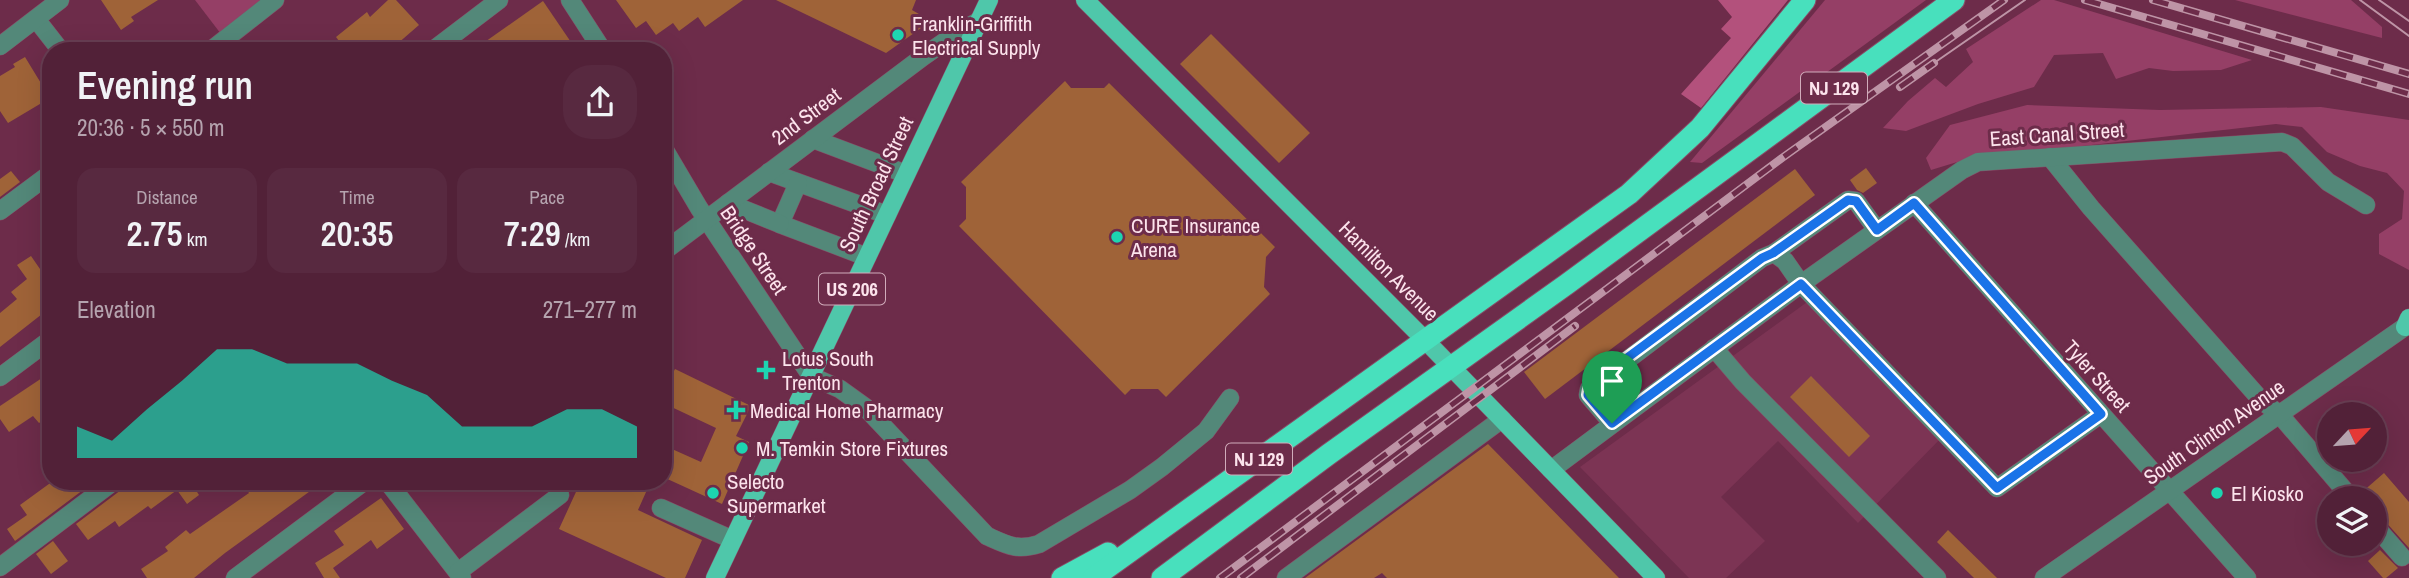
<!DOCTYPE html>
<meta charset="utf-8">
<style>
:root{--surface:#522138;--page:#582940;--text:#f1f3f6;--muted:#b5a3ae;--line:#683e53;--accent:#1dd5b1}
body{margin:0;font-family:"Archivo Narrow",sans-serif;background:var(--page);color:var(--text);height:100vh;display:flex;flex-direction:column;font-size:26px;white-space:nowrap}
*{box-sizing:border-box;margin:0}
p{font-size:23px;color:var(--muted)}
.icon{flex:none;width:38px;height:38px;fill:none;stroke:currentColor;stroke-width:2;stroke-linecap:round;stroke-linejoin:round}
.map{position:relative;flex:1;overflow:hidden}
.details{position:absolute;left:42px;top:42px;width:630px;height:448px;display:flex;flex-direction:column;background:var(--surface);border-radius:28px;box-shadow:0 7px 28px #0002,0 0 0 2px var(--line)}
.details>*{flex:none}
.needle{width:46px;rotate:64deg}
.tools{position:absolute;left:2317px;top:402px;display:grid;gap:14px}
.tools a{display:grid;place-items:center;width:70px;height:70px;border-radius:50%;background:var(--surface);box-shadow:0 7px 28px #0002,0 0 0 2px var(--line);font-size:35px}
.pin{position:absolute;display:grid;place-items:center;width:60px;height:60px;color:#fff;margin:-72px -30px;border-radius:50% 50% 50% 0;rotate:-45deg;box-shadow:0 0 7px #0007}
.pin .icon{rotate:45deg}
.round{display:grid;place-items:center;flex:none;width:74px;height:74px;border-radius:28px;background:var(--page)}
.overview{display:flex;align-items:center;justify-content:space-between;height:119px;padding:0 35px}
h1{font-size:38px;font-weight:600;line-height:52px}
.figures{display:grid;grid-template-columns:repeat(3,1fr);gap:10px;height:119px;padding:7px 35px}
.figures div{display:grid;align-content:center;border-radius:18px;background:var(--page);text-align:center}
.figures b{font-size:35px;font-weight:600}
.figures small{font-size:19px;font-weight:400}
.figures p{font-size:19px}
.chart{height:196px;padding:14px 35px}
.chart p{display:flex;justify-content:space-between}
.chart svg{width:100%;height:126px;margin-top:7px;fill:var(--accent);opacity:.7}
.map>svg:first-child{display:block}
</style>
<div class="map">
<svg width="2409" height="578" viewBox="0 0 2409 578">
<rect width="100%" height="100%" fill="#6d2c4a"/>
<polygon fill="#7c3454" points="1814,297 1943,436 1858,523 1778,441 1721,497 1765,541 1726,578 1689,578 1580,467"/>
<g fill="#953f66">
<polygon points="195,0 266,0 221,34"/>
<polygon points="1825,0 1926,0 1702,163 1690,162"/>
<polygon points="2041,0 2054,0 2252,60 2221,70 2173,71 2149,68 2116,79 2103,53 2054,55 2034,87 1978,104 1906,131 1883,128 1908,101 1935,78 1946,87 1973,62 1966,49"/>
<polygon points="2235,0 2351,0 2382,27 2382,38"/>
<polygon points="2027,105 2160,110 2321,107 2409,120 2409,270 2379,254 2379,234 2402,219 2404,191 2387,173 2360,166 2327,152 2302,127 2276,124 1967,159 1931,170 1926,158 1950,125"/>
</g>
<polygon fill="#b3517c" points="1718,0 1788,0 1701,108 1681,94 1731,38 1721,29 1732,17"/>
<g fill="#9f6338">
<polygon points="101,0 158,0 131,17 134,21 121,30"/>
<polygon points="388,0 396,0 419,25 389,51 323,51 339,41 336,37 367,12 370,17"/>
<polygon points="616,0 743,0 705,27 698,17 679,31 673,23 656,35 646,21 636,28"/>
<polygon points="776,0 916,0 912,10 931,21 886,53"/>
<polygon points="543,1 577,51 472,51"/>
<polygon points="1211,34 1310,133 1279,163 1180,64"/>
<polygon points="25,57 50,98 8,123 0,111 0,76 15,67 13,64"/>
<polygon points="1065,81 1071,88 1104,88 1109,83 1275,247 1266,257 1264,287 1270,294 1166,397 1158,389 1131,389 1125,395 959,226 966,219 966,187 961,182"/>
<polygon points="1866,168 1877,183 1863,193 1857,190 1850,180"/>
<polygon points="1795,169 1815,195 1545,399 1524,372"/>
<polygon points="11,171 20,182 0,197 0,179"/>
<polygon points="31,256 40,269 51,261 51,307 0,347 0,313 17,299 11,292 27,279 17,265"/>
<polygon points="675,369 751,406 736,436 749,442 722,504 663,477 663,445 701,462 716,428 663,403 663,393"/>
<polygon points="51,372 51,415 39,423 33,416 9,432 0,419 0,406"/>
<polygon points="1811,376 1870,436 1849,457 1790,397"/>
<polygon points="1488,444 1619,578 1387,578 1382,573 1374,578 1305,578"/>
<polygon points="2384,473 2409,502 2409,548 2375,510 2375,499 2363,499 2361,493"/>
<polygon points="53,481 95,481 15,541 7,529 27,515 20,505"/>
<polygon points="125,481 190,481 199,495 187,504 177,490 151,509 148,506 119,527 115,521 88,540 76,524 121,490"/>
<polygon points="259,481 324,481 225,553 194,578 147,578 141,569 168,551 165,547 186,530 190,534 249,493 247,490"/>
<polygon points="581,481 651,481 638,510 702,540 685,578 666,578 559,529"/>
<polygon points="381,498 404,529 377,549 371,540 333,568 340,578 324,578 315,563 344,545 334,531"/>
<polygon points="1948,530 1997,578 1974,578 1937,542"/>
<polygon points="53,541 68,561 51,574 36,554"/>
<polygon points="2380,550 2398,568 2386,578 2383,578 2368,561"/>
</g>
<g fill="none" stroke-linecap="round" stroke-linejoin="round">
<g stroke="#874d67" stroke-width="19">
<g id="minor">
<polyline points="570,0 603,51"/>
<polyline points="36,19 61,51"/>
<polyline points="0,46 60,0"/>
<polyline points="210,51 275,0"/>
<polyline points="432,51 499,0"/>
<polyline points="813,139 906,174"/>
<path d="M663,147l36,61 112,168 29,13 25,18 122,129c20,9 30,15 52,8l91,-54 32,-23 44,-36 24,-33"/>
<polyline points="2050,157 2091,208 2261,400 2280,415 2352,499"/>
<polyline points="769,172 887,215"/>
<polyline points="798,183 780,224 867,257"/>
<polyline points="728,203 780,224"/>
<polyline points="1914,203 2247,578"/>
<polyline points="0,211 51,173"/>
<polyline points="663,252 924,56 957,33 979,21"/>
<polyline points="1774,253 1785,261 1801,284 1997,488 2101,414"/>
<polyline points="1714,348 1743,382 1937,578"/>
<polyline points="0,377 51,339"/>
<polyline points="1612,423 1588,395 1589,389 1762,258 1774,253 1848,200 1856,201 1877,230"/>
<polyline points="1551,470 1801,284 1962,170 1978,162 2282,142 2292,146 2328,182 2366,205"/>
<polyline points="387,481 462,578"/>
<polyline points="661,508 733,540"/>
<polyline points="2375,526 2402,557"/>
<polyline points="0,567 114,481"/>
<polyline points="458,572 560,495"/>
<polyline points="235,578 365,481"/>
<polyline points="1286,578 1502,419"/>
<polyline points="2044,578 2409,324"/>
</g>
</g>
<g stroke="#874d67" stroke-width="19">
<g id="major">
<polyline points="1085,0 1426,341 1656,578"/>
<polyline points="2405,327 2409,318"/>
<polyline points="715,578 989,0"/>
</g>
</g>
<g stroke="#874d67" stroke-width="23">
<g id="highway">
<polyline points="1062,578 1108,553"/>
<polyline points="1093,578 1629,194 1700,128 1805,0"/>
<polyline points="1162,578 1329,454 1567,284 1954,0"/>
</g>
</g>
<use href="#minor" stroke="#538879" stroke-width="18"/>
<use href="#major" stroke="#4fc7aa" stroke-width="18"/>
<use href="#highway" stroke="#48e0bd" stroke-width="21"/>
<g stroke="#be94a6" stroke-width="2">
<polyline points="2360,0 2409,36"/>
<polyline points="2379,0 2409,21"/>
<polyline points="1934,63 2025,0"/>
</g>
<g stroke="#be94a6" stroke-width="8">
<g id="rail">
<polyline points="2085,0 2409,94"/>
<polyline points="2153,0 2409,74"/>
<polyline points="1900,87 1934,63"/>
<polyline points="1220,578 1782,158 2004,0"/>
<polyline points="1241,578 1575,326"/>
</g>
</g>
<use href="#rail" stroke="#6d2c4a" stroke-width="5" stroke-dasharray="16" stroke-linecap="butt"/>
</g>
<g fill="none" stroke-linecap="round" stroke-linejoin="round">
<g stroke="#fff" stroke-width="14">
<polygon id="route" points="1848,200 1856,201 1877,230 1914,203 2101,414 1997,488 1801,284 1612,423 1588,395 1589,389 1600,378 1762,258 1773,253"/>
</g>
<use href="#route" stroke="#1a73e8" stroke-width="9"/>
</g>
<g fill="#1dd5b1" stroke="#6d2c4a" stroke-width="2.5">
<circle cx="898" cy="35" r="7"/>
<circle cx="1117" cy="237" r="7"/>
<path d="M762.5 359.5h7v7h7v7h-7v7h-7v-7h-7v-7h7z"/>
<path d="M732.5 399.5h7v7h7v7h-7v7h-7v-7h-7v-7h7z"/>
<circle cx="742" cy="448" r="7"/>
<circle cx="713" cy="493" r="7"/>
<circle cx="2217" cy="493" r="7"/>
</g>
<g text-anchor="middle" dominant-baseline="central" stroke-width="6" stroke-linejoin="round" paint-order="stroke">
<g fill="#6d2c4a" stroke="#d1acbb" stroke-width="2">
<rect x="1801" y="72.5" width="66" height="31" rx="5"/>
<rect x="819" y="273.5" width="66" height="31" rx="5"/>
<rect x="1226" y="443.5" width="66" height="31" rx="5"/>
</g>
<g font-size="19" font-weight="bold" fill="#fce3ec">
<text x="1834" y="88">NJ 129</text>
<text x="852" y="289">US 206</text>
<text x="1259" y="459">NJ 129</text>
</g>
<g font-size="21" fill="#fce3ec" stroke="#6d2c4a" text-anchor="start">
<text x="912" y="23">Franklin-Griffith<tspan x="912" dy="24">Electrical Supply</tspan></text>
<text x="1131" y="225">CURE Insurance<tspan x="1131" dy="24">Arena</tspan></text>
<text x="782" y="358">Lotus South<tspan x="782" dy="24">Trenton</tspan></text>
<text x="750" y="410">Medical Home Pharmacy</text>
<text x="756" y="448">M. Temkin Store Fixtures</text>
<text x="727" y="481">Selecto<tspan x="727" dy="24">Supermarket</tspan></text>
<text x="2231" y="493">El Kiosko</text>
</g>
<g font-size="21" fill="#fce3ec" stroke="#6d2c4a">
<text transform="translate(806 116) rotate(-37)">2nd Street</text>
<text transform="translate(2057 134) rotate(-4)">East Canal Street</text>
<text transform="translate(876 184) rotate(-65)">South Broad Street</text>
<text transform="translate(754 250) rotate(56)">Bridge Street</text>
<text transform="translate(1389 271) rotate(45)">Hamilton Avenue</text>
<text transform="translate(2097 376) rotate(48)">Tyler Street</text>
<text transform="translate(2214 432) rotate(-35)">South Clinton Avenue</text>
</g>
</g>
</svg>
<div class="tools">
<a><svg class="needle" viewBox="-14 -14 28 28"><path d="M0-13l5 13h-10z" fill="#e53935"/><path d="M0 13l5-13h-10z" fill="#b5a3ae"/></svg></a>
<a><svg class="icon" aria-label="layers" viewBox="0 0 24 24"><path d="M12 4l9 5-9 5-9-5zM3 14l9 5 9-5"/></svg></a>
</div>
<div class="pin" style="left:1612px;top:423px;background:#1e9e55"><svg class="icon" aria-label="arrive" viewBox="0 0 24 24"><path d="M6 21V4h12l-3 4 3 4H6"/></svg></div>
<section class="details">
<div class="overview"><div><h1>Evening run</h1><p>20:36 · 5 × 550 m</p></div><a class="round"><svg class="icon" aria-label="share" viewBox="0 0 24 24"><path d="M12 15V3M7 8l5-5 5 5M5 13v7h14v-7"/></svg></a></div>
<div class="figures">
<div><p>Distance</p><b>2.75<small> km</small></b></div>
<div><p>Time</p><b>20:35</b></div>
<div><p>Pace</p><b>7:29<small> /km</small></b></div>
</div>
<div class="chart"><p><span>Elevation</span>271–277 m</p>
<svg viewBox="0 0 160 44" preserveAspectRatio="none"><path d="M0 44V33L10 38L20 27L30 17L40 6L50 6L60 11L70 11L80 11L90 17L100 22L110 33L120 33L130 33L140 27L150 27L160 33V44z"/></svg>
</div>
</section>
</div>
